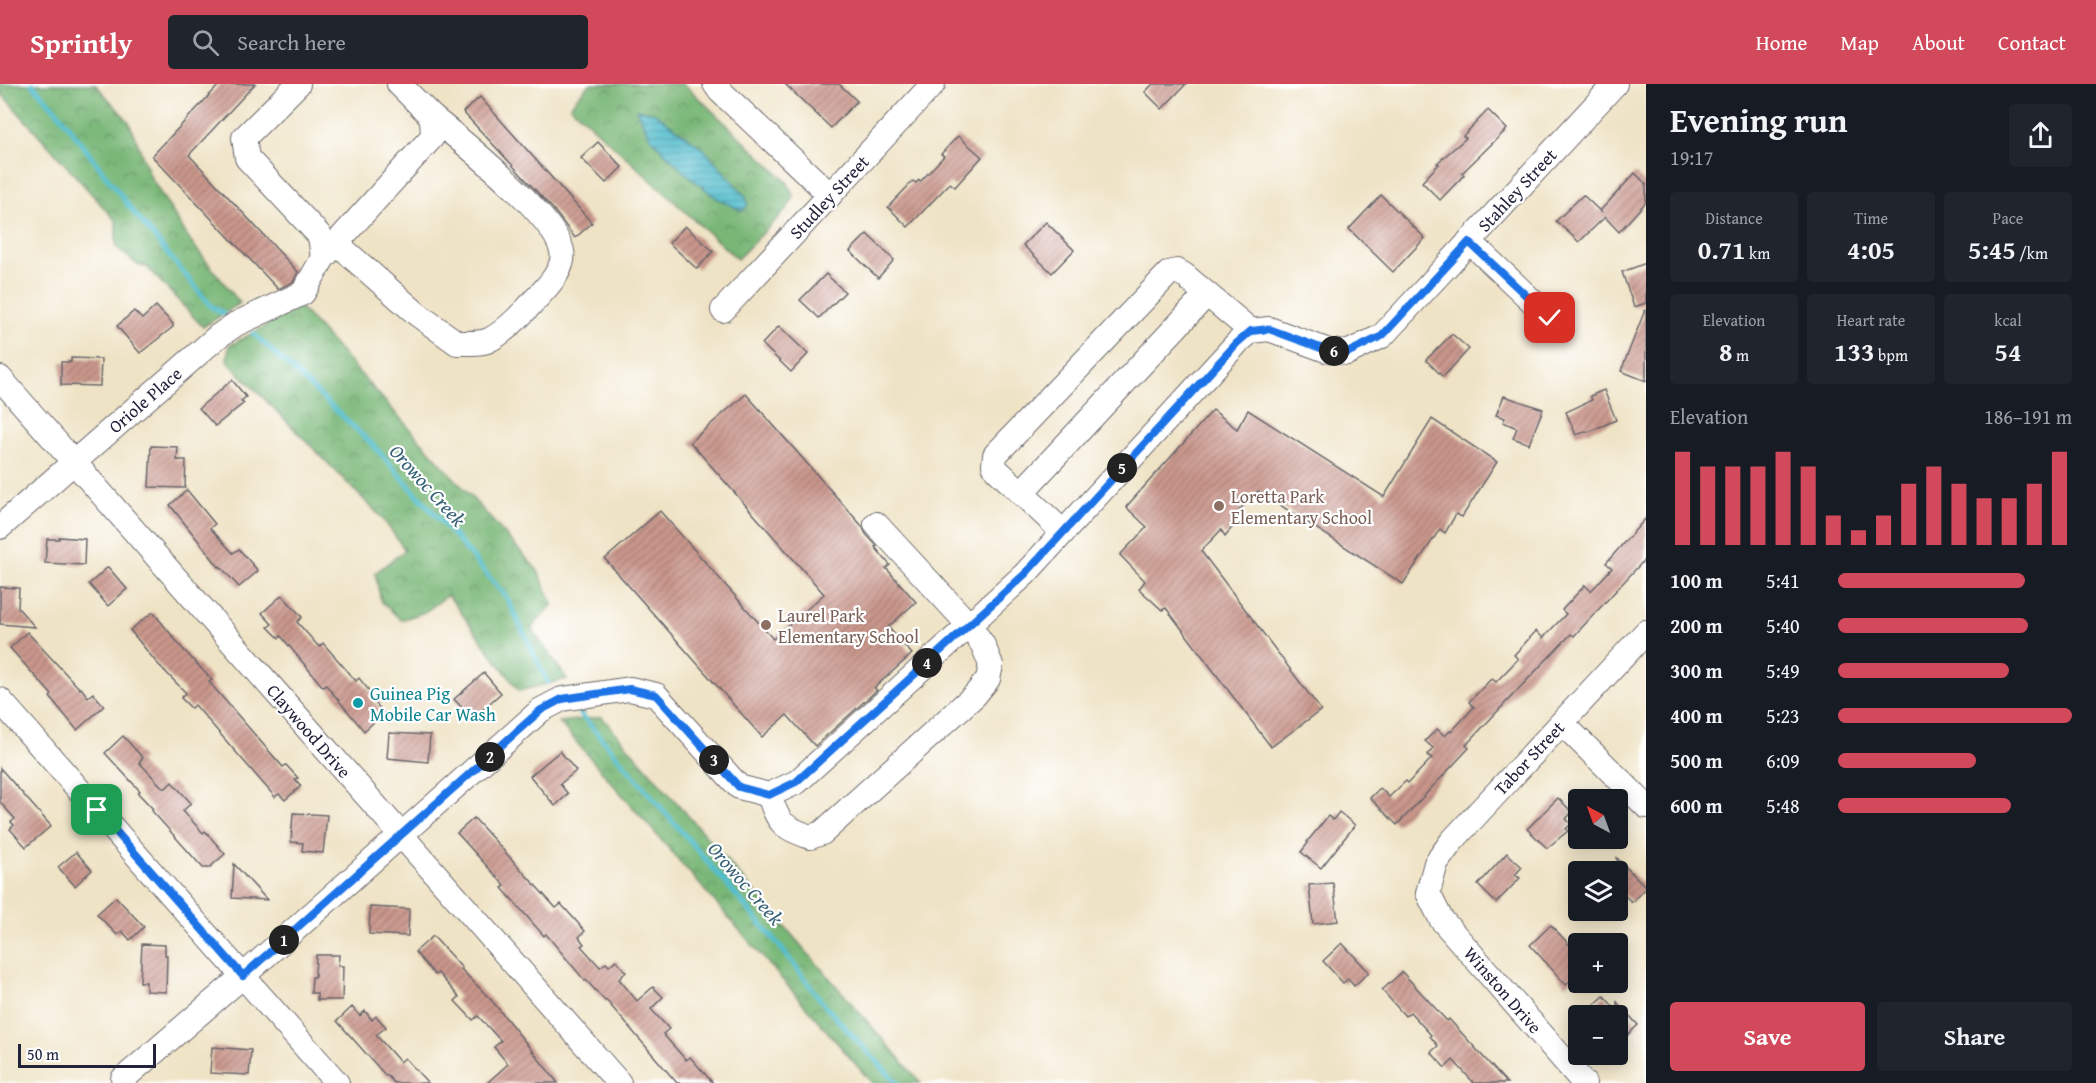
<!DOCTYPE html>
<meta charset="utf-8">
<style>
:root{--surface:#171b24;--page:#20242c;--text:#f1f3f6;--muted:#9ea1a6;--accent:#d1495b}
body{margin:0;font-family:"Gentium Book Plus",serif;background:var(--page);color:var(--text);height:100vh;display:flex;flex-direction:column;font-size:22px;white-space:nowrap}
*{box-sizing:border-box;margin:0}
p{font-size:20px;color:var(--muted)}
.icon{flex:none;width:33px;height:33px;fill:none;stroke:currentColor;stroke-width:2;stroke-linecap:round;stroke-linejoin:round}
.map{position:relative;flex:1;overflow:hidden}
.drawer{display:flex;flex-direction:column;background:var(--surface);width:450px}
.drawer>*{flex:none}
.needle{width:39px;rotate:319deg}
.fabs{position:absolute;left:1568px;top:705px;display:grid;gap:12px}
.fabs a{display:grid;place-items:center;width:60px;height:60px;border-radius:6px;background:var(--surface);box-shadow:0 3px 15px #0003;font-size:30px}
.scale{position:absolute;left:18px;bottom:15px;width:138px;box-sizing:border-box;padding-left:6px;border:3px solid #22223b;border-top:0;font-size:16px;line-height:21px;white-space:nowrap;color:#22223b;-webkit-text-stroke:4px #fff;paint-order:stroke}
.pin{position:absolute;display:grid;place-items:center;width:51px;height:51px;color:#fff;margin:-26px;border-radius:12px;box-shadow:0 3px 9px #0006}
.km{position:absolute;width:30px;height:30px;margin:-15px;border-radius:50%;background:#222;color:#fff;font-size:16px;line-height:30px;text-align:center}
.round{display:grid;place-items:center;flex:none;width:63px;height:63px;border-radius:6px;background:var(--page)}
.head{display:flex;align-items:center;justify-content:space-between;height:102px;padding:0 24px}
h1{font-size:33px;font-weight:700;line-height:45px}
.figures{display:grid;grid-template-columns:repeat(3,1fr);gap:9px;height:102px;padding:6px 24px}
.figures div{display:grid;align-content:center;border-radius:6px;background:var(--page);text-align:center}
.figures b{font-size:26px;font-weight:700}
.figures small{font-size:16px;font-weight:400}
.figures p{font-size:16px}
.chart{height:168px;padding:12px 24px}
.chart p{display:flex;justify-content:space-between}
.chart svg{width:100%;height:108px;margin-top:6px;stroke:var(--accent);stroke-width:6}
.button{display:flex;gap:12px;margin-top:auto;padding:12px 24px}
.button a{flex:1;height:69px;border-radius:6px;background:var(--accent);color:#fff;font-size:24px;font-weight:700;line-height:69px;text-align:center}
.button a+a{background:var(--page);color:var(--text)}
ul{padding:0 24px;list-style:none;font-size:20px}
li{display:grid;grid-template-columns:96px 72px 1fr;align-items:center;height:45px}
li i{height:15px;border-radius:8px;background:var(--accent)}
header{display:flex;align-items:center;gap:36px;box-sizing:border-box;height:84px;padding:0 30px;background:var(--accent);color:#fff}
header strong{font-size:28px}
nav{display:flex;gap:33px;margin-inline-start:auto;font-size:21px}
.search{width:420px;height:54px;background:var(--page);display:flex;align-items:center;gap:15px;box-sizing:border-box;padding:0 21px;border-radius:6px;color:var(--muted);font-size:22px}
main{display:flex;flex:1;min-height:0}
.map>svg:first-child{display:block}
</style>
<header>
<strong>Sprintly</strong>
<div class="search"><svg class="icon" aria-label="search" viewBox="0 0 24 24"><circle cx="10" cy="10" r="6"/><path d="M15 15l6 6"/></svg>Search here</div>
<nav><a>Home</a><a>Map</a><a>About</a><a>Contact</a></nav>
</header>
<main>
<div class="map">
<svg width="1646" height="999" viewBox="0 0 1646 999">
<defs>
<pattern id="forest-crowns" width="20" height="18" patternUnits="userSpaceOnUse" patternTransform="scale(1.5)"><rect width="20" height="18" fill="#79b777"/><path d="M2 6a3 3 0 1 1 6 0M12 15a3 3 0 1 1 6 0" fill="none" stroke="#639463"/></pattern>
<pattern id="water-rules" width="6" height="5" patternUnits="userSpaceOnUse" patternTransform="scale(1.5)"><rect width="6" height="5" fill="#53bece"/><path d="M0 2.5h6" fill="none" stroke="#449aa8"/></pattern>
<pattern id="building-hatch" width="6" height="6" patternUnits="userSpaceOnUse" patternTransform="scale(1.5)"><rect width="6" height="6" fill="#ca978c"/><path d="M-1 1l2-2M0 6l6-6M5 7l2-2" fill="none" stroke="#a47b74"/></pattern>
</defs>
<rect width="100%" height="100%" fill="#fff"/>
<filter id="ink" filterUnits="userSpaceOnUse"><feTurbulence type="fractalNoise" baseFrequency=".0167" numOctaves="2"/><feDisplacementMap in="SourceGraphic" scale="12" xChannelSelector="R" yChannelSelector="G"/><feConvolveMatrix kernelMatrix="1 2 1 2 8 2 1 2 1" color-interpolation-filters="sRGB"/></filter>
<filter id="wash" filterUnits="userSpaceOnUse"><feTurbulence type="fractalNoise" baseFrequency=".008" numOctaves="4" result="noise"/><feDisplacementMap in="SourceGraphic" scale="24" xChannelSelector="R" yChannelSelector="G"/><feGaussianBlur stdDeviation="1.35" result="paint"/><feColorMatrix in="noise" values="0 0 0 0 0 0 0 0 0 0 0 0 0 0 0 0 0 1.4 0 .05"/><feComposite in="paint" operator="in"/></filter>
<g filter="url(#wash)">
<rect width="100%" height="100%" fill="#efe3c5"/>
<g fill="url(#forest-crowns)" stroke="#4e6c59" stroke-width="1.5">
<polygon points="0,0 95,0 129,38 151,94 191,158 240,219 203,243 147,183 139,182 116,163 116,137 0,8"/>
<polygon points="589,0 684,0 787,98 794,113 786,126 737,175 570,22"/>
<polygon points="300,223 538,487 553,520 531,544 567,595 519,607 448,511 425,528 401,536 381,517 375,489 405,466 383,435 227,277 229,262"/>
<polygon points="602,633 921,999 872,999 559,638"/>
</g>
<polygon fill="url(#water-rules)" stroke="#3a7084" stroke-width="1.5" points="636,25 655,29 705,66 746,113 748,121 742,127 715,113 683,87 651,54"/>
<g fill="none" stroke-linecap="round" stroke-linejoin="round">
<g stroke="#53bece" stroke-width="5">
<polyline points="32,0 57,27 131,125 211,222 224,230"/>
<polyline points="253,249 373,361 455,453 507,514 548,599"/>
<polyline points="574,622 778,860 826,923 897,999"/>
</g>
</g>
<g id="blocks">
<g fill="url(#building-hatch)">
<polygon points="220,0 255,0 189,71 298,188 293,198 278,205 152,72"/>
<polygon points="785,0 839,0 857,17 831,44"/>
<polygon points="1153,0 1186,0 1162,25 1145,8"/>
<polygon points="480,13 592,139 575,154 553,125 463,28"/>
<polygon points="1488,26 1507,45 1462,89 1464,91 1440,116 1422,98 1439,80 1437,79 1466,54 1463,52"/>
<polygon points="958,52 982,73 955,103 950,99 908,143 888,123 913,97 916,99 919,96 920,98 944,72 941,70"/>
<polygon points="598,58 622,83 606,99 581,74"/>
<polygon points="1635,89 1646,100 1646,118 1619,148 1605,133 1579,158 1556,137 1583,111 1602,129 1600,127"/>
<polygon points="1381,111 1425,154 1393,188 1349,145"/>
<polygon points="1046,138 1074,166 1052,189 1023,161"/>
<polygon points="685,142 713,167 697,185 669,159"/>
<polygon points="867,150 894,176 878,194 850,167"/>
<polygon points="1646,179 1646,219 1634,223 1622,188"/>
<polygon points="826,190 845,208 819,234 800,216"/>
<polygon points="156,222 173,240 173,243 140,269 117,242 134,227 142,235"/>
<polygon points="1645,226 1646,226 1646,297 1621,287"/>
<polygon points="779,242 808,270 791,288 762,260"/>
<polygon points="1452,250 1469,265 1443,293 1426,276"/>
<polygon points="71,274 101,275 100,302 61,301 61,278 71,278"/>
<polygon points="232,296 246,313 241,317 244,319 215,342 199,324"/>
<polygon points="1604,306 1616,336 1588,348 1587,347 1576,351 1566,328 1592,316 1590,312"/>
<polygon points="746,310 862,442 866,450 877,462 875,463 890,481 886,484 916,518 888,543 912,570 874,604 877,606 815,662 787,631 762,653 605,475 660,427 773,555 824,510 690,358"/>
<polygon points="1504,312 1543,325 1529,360 1513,354 1517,344 1503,338 1505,334 1496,331"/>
<polygon points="1213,326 1237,345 1248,326 1384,413 1432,335 1497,378 1462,433 1456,430 1445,449 1440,445 1403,500 1258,407 1239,426 1243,431 1225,452 1221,446 1201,467 1321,626 1271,663 1166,524 1162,526 1139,505 1145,497 1120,471 1147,443 1126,423"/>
<polygon points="151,362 178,363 177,376 186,376 185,404 149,403"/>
<polygon points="187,406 215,440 210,444 233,469 239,465 258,487 239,503 220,482 219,483 170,421"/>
<polygon points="1646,434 1646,474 1574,552 1571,550 1511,613 1466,661 1469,664 1397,741 1370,714 1380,704 1389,713 1406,697 1408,699 1432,674 1427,671 1433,664 1425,657 1437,645 1445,652 1450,647 1451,648 1474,623 1469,618 1490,596 1492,595 1496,598 1518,575 1514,571 1536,547 1543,554 1566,530 1562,526 1585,501 1591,507 1612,484 1606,479"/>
<polygon points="59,453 85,455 84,481 45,479 47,455 59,455"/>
<polygon points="108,483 127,505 108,522 89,500"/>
<polygon points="0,503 19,504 18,524 35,543 0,540"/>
<polygon points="282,511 302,533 297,538 319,563 323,559 356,597 359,594 371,609 368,611 384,629 364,647 326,601 323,603 281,552 279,554 268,543 272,540 262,529"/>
<polygon points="153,528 182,564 212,596 209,598 275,674 283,683 286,681 298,694 295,695 301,702 285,716 279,710 275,713 195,621 191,624 181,614 186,609 156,578 130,546"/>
<polygon points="27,548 80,605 81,604 88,613 93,609 104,622 77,646 50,613 52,611 10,564"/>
<polygon points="484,589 501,609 472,635 454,615"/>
<polygon points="389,649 430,651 428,678 387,674"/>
<polygon points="123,652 143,674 139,678 163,704 166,704 172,698 191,719 183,727 203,749 205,747 225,770 209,784 203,784 152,727 153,725 138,709 140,707 105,669"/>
<polygon points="560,667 576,687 560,700 568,710 555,722 530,692"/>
<polygon points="0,684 51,742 26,763 10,745 14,741 11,738 15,735 0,718"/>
<polygon points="1558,714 1572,728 1566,735 1571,740 1566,745 1568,747 1547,764 1527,745"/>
<polygon points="1339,728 1355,741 1321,784 1301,768 1308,759 1307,758 1328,732 1333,736"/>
<polygon points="293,729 327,731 323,769 302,767 303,759 291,758"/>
<polygon points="474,734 556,824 561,820 585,847 579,853 584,860 581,862 600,883 606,879 609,882 616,876 626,888 619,895 637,917 653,903 663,913 651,925 669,945 663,950 686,976 690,973 713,999 677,999 606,916 605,917 586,896 585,897 546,850 544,852 502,804 505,802 457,749"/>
<polygon points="76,768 92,786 75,802 58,783"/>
<polygon points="1507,769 1522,783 1515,791 1520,794 1496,819 1478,801"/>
<polygon points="1617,774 1646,803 1632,818 1624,811 1617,819"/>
<polygon points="234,780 267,816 232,814"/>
<polygon points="1333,799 1338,837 1313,840 1309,801"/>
<polygon points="116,813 144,843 130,856 122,847 117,851 97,830"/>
<polygon points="370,823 409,825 408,852 369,850"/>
<polygon points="1551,841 1578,870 1578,890 1566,901 1530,861"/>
<polygon points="433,852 462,884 461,885 493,918 558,999 487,999 508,980 494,963 501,957 478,932 473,936 455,917 459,913 438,889 435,891 415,868"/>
<polygon points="1342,859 1369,888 1354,902 1348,895 1343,899 1323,877"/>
<polygon points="142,860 165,861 165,871 167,871 166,908 146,907 146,898 140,898"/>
<polygon points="316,871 339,871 338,882 343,882 342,916 317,916 317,909 311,909 312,893 315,893"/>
<polygon points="1402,888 1447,937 1449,935 1507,999 1474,999 1453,976 1445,984 1431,968 1438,962 1430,952 1431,951 1410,928 1405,932 1382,906"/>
<polygon points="1604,912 1617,927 1617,918 1638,941 1617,961 1617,932 1582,932"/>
<polygon points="352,923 360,932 365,927 372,936 376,932 386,943 376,951 400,978 405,974 428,999 394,999 387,991 386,992 337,937"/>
<polygon points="212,963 251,966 249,991 210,989"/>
</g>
</g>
</g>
<g filter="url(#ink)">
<use href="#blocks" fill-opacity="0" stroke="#6a666b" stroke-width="1.5"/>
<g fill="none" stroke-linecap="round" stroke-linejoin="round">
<g stroke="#6a666b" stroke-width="26">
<g id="minor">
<polyline points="298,0 244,54 247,74 320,152 323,174"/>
<polyline points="715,0 720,7 830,111"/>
<polyline points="1469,157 1550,234"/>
<path d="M336,159l81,71 40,29c10,0 24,1 32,-3 15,-7 34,-27 45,-39 11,-12 32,-32 28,-50 -8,-36 -100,-110 -130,-134"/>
<polyline points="723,226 933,0"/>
<polyline points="0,294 619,999"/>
<polyline points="1021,409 1207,210"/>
<polyline points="0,443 217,253 236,240 303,209 323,174 433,52 432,33 399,0"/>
<polyline points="1063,448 997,386 994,381 995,371 1169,189 1177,187 1184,191 1251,247"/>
<polyline points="0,616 337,999"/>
<polyline points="1562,639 1646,722"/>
<path d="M769,711c10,29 12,31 41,42l12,-4 153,-138 13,-16 3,-14 -8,-20 -14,-20 -93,-101"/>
<polyline points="123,995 243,892 541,626 562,615 630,605 656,611 739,703 769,711 797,698 1025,490 1237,259 1251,247 1269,245 1326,266 1347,269 1382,252 1615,0"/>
<polyline points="1584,999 1441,835 1428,809 1436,779 1452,757 1646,548"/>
</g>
</g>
<use href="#minor" stroke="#fff" stroke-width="24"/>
</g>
</g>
<g fill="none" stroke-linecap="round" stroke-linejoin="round" filter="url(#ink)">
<g stroke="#fff" stroke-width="12">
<polyline id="route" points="97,726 243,892 541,626 562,615 630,605 656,611 739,703 769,711 796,698 1025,490 1237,259 1251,247 1269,245 1326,266 1347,269 1382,252 1469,158 1550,234"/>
</g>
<use href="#route" stroke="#1a73e8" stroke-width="8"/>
</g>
<g fill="#8d6e63" stroke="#fff" stroke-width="2">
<circle cx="1219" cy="422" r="6"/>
<circle cx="766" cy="541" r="6"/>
</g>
<circle fill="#0f9aa8" stroke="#fff" stroke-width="2" cx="358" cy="619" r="6"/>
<g text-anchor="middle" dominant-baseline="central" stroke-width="4.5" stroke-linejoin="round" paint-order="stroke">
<g font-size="18" fill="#22223b" stroke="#fff">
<text transform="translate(1517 106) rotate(-47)">Stahley Street</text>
<text transform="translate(829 113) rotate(-47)">Studley Street</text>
<text transform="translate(145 316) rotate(-41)">Oriole Place</text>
<text transform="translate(309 647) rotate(49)">Claywood Drive</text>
<text transform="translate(1529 674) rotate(-47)">Tabor Street</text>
<text transform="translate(1503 906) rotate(49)">Winston Drive</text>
</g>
<g font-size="18" fill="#785e54" stroke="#fff" text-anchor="start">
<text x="1231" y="412">Loretta Park<tspan x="1231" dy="21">Elementary School</tspan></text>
<text x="778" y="531">Laurel Park<tspan x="778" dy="21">Elementary School</tspan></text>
</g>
<g font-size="18" fill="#0d838f" stroke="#fff" text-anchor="start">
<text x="370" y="609">Guinea Pig<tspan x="370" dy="21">Mobile Car Wash</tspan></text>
</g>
<g font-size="20" font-style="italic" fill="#366076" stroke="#fff">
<text transform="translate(428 401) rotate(48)">Orowoc Creek</text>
<text transform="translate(746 799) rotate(49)">Orowoc Creek</text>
</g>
</g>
</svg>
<div class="fabs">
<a><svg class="needle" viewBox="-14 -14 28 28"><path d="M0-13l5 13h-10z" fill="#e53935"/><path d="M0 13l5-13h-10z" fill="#9ea1a6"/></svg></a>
<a><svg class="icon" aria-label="layers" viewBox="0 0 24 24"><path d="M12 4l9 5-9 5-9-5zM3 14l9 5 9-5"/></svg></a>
<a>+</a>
<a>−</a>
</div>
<div class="scale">50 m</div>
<div class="pin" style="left:97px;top:726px;background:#1e9e55"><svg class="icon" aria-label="arrive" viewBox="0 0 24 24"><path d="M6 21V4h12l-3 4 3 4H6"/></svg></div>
<div class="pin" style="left:1550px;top:234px;background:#d93025"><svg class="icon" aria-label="check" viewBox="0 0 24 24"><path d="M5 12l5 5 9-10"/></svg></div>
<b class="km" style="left:284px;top:856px">1</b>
<b class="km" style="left:490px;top:673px">2</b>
<b class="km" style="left:714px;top:676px">3</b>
<b class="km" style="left:927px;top:579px">4</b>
<b class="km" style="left:1122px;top:384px">5</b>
<b class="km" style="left:1334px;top:267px">6</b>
</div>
<section class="drawer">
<div class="head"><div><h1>Evening run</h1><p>19:17</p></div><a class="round"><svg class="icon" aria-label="share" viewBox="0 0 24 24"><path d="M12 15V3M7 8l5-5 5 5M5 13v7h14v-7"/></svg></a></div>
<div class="figures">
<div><p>Distance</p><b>0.71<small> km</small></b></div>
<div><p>Time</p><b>4:05</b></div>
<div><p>Pace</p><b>5:45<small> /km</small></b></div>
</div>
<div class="figures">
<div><p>Elevation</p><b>8<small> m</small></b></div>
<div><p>Heart rate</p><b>133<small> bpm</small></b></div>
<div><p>kcal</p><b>54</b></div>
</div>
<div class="chart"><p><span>Elevation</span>186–191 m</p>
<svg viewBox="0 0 160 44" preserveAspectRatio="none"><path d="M5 44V6M15 44V12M25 44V12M35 44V12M45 44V6M55 44V12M65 44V32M75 44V38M85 44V32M95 44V19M105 44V12M115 44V19M125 44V25M135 44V25M145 44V19M155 44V6"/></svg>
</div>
<ul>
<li><b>100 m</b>5:41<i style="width:80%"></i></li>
<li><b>200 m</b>5:40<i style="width:81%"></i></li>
<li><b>300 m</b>5:49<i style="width:73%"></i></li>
<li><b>400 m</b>5:23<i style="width:100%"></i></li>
<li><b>500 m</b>6:09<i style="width:59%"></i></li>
<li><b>600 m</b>5:48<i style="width:74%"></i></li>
</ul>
<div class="button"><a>Save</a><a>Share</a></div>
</section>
</main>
